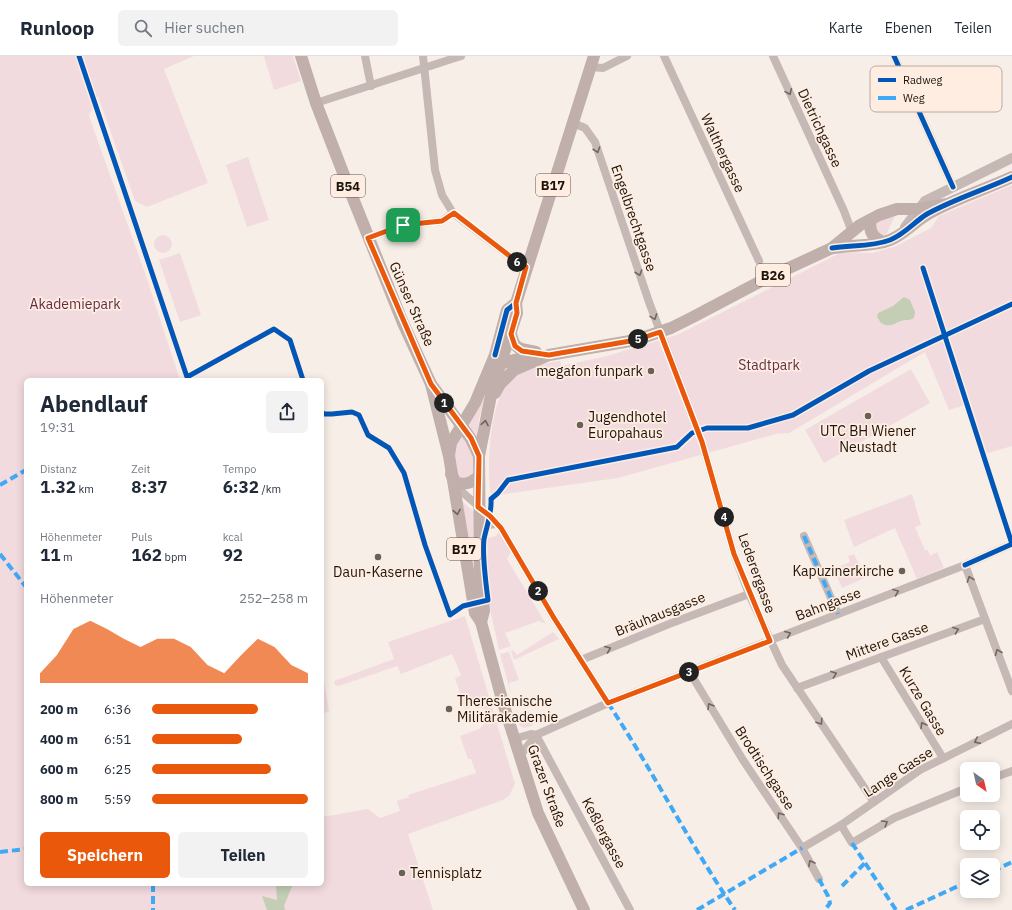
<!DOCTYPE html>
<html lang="de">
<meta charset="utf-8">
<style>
:root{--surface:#fff;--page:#f2f2f3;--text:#1f2937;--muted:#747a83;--line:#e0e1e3;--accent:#ea580c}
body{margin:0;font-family:"IBM Plex Sans",sans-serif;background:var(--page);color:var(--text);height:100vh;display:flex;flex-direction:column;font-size:15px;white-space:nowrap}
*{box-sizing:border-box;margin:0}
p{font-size:13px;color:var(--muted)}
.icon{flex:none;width:22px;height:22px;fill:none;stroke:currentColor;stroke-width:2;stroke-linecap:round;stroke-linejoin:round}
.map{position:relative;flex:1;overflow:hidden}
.details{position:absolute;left:24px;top:322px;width:300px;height:508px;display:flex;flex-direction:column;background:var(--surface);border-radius:6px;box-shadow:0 2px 10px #0003}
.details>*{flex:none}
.needle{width:26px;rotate:146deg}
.fabs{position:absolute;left:960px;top:706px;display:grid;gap:8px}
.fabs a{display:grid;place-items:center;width:40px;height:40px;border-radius:6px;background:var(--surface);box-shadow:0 2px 10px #0003;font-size:20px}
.pin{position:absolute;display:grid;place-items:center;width:34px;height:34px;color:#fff;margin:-17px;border-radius:8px;box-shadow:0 2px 6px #0006}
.km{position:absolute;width:20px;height:20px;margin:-10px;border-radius:50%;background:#222;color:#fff;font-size:11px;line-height:20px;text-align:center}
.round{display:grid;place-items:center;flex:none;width:42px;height:42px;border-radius:6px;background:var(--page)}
.overview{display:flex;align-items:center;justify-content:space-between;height:68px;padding:0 16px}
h1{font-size:22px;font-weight:700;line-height:30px}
.stats{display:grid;grid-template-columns:repeat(3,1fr);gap:6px;height:68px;padding:4px 16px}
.stats div{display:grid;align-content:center}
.stats b{font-size:17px;font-weight:700}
.stats small{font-size:11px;font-weight:400}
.stats p{font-size:11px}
.chart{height:112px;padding:8px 16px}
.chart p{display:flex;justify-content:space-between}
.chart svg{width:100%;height:72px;margin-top:4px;fill:var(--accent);opacity:.7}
.button{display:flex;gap:8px;margin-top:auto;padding:8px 16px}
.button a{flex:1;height:46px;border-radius:6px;background:var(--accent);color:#fff;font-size:16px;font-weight:700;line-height:46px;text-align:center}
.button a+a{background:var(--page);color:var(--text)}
ul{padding:0 16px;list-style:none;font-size:13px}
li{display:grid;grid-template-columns:64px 48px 1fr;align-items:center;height:30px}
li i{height:10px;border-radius:5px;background:var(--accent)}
header{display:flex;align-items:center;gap:24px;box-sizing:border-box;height:56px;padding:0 20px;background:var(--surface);border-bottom:1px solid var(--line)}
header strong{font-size:19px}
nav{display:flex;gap:22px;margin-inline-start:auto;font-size:14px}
.search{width:280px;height:36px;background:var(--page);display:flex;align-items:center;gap:10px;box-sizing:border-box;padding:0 14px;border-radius:6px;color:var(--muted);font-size:15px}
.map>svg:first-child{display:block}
</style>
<header>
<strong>Runloop</strong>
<div class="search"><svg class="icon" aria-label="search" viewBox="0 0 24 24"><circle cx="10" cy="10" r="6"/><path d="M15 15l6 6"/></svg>Hier suchen</div>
<nav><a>Karte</a><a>Ebenen</a><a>Teilen</a></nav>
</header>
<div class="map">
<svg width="1012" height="854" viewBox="0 0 1012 854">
<rect width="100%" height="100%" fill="#f7eee7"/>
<g fill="#f2dbdf">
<polygon points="0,0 194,0 164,13 208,127 147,151 135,145 98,40 89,60 146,220 180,324 26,324 26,828 322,828 322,761 368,753 380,762 400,755 397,745 409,741 408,739 476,717 471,703 468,703 460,680 479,673 488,664 485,653 472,651 465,653 455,622 461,619 452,598 401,618 397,610 339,630 335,629 334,625 394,603 388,586 465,560 515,728 509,740 503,744 408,778 433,854 0,854"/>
<polygon points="264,0 293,0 301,25 274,34"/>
<polygon points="248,101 269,164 247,171 226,109"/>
<path d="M1012,129v261l-27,8 -14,-51 -22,7 -24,-58 -136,81 -13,1 -158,44 -127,18c-5,-28 -2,-104 25,-122 12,-8 30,-11 44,-13l2,5 45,-10 70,-21 165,-83 30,1 22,-6 37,-19 8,-12z"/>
<polygon points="894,158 894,162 885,181 880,179 875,172 876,167"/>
<circle cx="163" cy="188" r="9"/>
<polygon points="180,197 201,259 180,266 159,204"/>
<polygon points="911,313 930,347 824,407 805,374"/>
<polygon points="492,318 479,363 477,382 466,371"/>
<polygon points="461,370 468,379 479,420 456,427 451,387"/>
<polygon points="912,438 921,469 915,471 925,494 928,494 930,500 937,496 944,512 917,523 895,472 854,491 844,464"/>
<polygon points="462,445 474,456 478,543"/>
<polygon points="501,472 513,492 507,503 546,568 539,565 505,577 511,590 499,594 488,544 484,483 496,480"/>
<polygon points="854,498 861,512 868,511 872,519 842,532 834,513 850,506 848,500"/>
<polygon points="553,576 559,583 514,604 511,595 513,594 517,599"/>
<polygon points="509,596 519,624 509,627 511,638 500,598"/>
<polygon points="322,613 329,655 322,658"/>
<polygon points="514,649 518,659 529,655 533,667 532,670 523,672 522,670 520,670"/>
</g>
<g fill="#c4ceb5">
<path d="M904,241l6,3 5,12 -1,6c-5,3 -8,1 -13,3 -8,3 -12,7 -20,2l-4,-6 1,-4 15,-7z"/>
<polygon points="276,828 293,828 284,850 285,854 267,854 262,840 277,844"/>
</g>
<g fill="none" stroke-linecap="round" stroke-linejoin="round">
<g stroke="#c6b8b5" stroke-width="8">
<polyline points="365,0 371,30"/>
<polyline points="423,0 435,114 442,139 453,157 520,208 526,211"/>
<polyline points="664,0 759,205"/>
<polyline points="773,0 844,155 852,176"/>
<polyline points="894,0 953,131"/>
<polyline points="591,11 603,12 627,0"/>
<polyline points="316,47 461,0"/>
<polyline points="573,67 585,72 595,86 649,246 702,386 734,498 749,538 782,609 874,746"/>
<polyline points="368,182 403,169 442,165 453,157"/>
<polyline points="456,427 462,436 490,460 501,472 554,562 608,647"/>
<polyline points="480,478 488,469 496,468"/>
<polyline points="804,480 838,558"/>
<polyline points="965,509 1012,635"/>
<polyline points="881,601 943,702"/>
<polyline points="581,604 669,568 749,538"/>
<polyline points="689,615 743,704 802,792 819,823"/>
<polyline points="797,632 985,563"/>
<polyline points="536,679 630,854"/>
<polyline points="514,683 531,678 536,679"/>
<polyline points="519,701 536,679 608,647 965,509 1012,488"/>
<polyline points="993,722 1012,715"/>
<polyline points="841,769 852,787 894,762 967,732"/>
<polyline points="802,792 841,769 920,714 1012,668"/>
</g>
<polyline stroke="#c6b8b5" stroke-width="10" points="905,171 925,145 1012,102"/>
<g stroke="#c0afab" stroke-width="12">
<polyline points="301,0 316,47 354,145 403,267 431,328 471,383 479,400"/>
<path d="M871,164c-3,11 2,18 12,22"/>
<path d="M835,192c18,-4 38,-1 55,-8 15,-6 24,-18 38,-26 26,-15 56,-24 84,-37"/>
<path d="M511,278c4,18 11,14 25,18"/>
<polyline points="496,309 536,298"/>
<polyline points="431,328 449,400 475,557 481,566 503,647 538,757 584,854"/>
<polyline points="495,337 500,328 514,314 549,299 636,284 671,272 693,261 763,224 832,192 860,169 879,159 897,153 919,153 947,148"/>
<polyline points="449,399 451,387 475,347 495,299 507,254 516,247"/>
<path d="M451,418l5,9c10,2 15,0 23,-7"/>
<polyline points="481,566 484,555 480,514 479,400 492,334 517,257 516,247 594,0"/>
</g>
<g stroke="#3fa9f5" stroke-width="4" stroke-dasharray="8 4" stroke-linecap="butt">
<polyline points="0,429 26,414"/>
<polyline points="804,480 838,558"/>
<polyline points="0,498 26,531"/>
<path d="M608,647c45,68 81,140 127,207"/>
<polyline points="852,787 896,854"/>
<polyline points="0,796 26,793"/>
<polyline points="993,815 1012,806"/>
<polyline points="819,823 828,840 830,847 825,854"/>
<polyline points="153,828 153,854"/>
<polyline points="842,830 865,807"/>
<polyline points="697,854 802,792"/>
<polyline points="906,854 967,826"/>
</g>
<g stroke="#feede0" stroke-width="8">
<g id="cycleway">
<polyline points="79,0 187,321 274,273 290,284 303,324"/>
<polyline points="894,0 953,131"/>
<path d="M832,192c19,-3 40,-1 58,-8 15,-6 24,-18 37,-26 27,-15 57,-24 85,-37"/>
<polyline points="923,212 1012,488"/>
<polyline points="495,299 507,254 516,247"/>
<path d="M322,356l2,2h8l20,-2 7,3 9,20 21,13 15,25 21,72 25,70 13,-9 25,-6c-2,-16 -6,-45 -4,-61 3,-14 8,-26 7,-40l7,-6 10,-13 169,-33 15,-14 15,-5h41l45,-13 76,-44 143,-67"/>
<polyline points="965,509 1012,488"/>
</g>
</g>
<use href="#cycleway" stroke="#0057b8" stroke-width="5"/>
</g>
<defs><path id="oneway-chevron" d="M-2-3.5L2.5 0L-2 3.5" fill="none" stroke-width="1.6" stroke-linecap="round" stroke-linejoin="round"/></defs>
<g stroke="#726660">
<use href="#oneway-chevron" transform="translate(789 36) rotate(66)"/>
<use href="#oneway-chevron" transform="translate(597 94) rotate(71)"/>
<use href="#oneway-chevron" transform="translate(639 217) rotate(71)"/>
<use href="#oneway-chevron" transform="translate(654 261) rotate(70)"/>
<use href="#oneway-chevron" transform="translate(970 523) rotate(-110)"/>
<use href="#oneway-chevron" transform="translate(896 536) rotate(-21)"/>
<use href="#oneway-chevron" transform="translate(956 574) rotate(-20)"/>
<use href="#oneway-chevron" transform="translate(788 578) rotate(-22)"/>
<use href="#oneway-chevron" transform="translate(608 593) rotate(-22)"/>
<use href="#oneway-chevron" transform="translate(998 596) rotate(-112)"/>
<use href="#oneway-chevron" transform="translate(834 618) rotate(-20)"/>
<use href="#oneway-chevron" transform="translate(710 650) rotate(-121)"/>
<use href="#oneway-chevron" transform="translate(820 666) rotate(56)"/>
<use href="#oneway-chevron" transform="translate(923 669) rotate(-121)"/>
<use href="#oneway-chevron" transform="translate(977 685) rotate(154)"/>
<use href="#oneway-chevron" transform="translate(780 759) rotate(-124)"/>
<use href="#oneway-chevron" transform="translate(885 767) rotate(-31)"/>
<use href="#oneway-chevron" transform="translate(811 807) rotate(-119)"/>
</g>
<g stroke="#6e625c">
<use href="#oneway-chevron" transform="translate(485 367) rotate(-80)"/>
<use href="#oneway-chevron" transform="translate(457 456) rotate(80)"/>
</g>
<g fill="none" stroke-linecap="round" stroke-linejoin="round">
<g stroke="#fff" stroke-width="8">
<polygon id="route" points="454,157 520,208 526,211 516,247 517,257 511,278 515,290 522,295 549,299 636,284 660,276 702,386 734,498 770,585 608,647 554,562 501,472 490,460 478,451 479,400 471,382 431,328 368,182 403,169 442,165"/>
</g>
<use href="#route" stroke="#ea580c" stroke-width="5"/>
</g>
<g fill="#696059" stroke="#feede0" stroke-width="1.5">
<circle cx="651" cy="315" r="4"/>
<circle cx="868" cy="360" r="4"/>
<circle cx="580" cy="369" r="4"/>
<circle cx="378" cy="501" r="4"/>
<circle cx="902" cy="515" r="4"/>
<circle cx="449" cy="653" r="4"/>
<circle cx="402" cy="817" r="4"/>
</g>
<g text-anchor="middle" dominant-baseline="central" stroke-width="3.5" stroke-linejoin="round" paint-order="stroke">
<g fill="#feede0" stroke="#60554c" stroke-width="1">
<rect x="536" y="118" width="34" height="22" rx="3"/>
<rect x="331" y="119" width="34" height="22" rx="3"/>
<rect x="756" y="208" width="34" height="22" rx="3"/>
<rect x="447" y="482" width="34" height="22" rx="3"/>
</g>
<g font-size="13" font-weight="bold" fill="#1d140c">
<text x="553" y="129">B17</text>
<text x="348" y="130">B54</text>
<text x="773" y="219">B26</text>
<text x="464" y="493">B17</text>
</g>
<g font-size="14" fill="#1d140c" stroke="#feede0">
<text transform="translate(820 72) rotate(65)">Dietrichgasse</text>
<text transform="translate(723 97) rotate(65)">Walthergasse</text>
<text transform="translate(634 162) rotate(71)">Engelbrechtgasse</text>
<text transform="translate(412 248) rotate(66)">Günser Straße</text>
<text transform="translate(757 517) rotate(70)">Lederergasse</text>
<text transform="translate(828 548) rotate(-21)">Bahngasse</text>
<text transform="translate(660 558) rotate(-22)">Bräuhausgasse</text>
<text transform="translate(887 585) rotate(-20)">Mittere Gasse</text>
<text transform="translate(923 645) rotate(59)">Kurze Gasse</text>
<text transform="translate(765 712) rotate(57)">Brodtischgasse</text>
<text transform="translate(898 716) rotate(-33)">Lange Gasse</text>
<text transform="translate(547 730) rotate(70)">Grazer Straße</text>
<text transform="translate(604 777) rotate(62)">Keßlergasse</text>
</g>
<g font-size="14" fill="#632f48" stroke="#feede0">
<text x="75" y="248">Akademiepark</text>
<text x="769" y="309">Stadtpark</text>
</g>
<g font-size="14" fill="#1d140c" stroke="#feede0" text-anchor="start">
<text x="643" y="315" text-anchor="end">megafon funpark</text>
<text x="588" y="361">Jugendhotel<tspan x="588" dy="16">Europahaus</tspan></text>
<text x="868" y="375" text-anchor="middle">UTC BH Wiener<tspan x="868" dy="16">Neustadt</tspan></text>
<text x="894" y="515" text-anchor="end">Kapuzinerkirche</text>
<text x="378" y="516" text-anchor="middle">Daun-Kaserne</text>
<text x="457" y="645">Theresianische<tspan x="457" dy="16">Militärakademie</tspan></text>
<text x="410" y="817">Tennisplatz</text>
</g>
</g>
<rect x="870" y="10" width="132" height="46" rx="6" fill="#feede0" stroke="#baaca0" stroke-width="1"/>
<rect x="878" y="22" width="18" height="4" fill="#0057b8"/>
<rect x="878" y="40" width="18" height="4" fill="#3fa9f5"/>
<g font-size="11" fill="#1d140c">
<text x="903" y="28">Radweg</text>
<text x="903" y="46">Weg</text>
</g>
</svg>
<div class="fabs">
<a><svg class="needle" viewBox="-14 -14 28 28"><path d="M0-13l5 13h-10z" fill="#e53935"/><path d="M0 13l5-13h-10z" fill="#747a83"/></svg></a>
<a><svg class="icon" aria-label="locate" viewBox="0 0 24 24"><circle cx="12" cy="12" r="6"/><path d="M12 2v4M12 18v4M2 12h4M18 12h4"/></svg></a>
<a><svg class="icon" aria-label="layers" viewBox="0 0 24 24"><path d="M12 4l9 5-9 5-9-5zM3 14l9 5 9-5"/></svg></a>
</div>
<div class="pin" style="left:403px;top:169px;background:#1e9e55"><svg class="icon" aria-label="arrive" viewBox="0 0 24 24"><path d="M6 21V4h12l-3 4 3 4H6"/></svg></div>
<b class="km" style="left:444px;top:347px">1</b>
<b class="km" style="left:538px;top:535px">2</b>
<b class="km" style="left:689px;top:616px">3</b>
<b class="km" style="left:724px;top:461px">4</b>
<b class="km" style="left:638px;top:283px">5</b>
<b class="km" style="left:517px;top:206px">6</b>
<section class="details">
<div class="overview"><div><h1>Abendlauf</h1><p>19:31</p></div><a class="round"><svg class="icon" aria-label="share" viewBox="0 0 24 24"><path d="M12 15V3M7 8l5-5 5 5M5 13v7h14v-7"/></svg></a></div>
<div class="stats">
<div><p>Distanz</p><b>1.32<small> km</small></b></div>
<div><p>Zeit</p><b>8:37</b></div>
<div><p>Tempo</p><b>6:32<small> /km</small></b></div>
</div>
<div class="stats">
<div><p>Höhenmeter</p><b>11<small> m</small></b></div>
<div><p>Puls</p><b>162<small> bpm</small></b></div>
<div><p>kcal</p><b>92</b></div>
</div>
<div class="chart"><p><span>Höhenmeter</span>252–258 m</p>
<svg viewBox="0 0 160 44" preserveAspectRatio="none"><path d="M0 44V38L10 27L20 11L30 6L40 11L50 17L60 22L70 17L80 17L90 22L100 33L110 38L120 27L130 17L140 22L150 33L160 38V44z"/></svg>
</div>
<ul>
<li><b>200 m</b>6:36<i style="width:68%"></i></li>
<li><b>400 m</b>6:51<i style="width:58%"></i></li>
<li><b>600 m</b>6:25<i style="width:76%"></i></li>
<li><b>800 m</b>5:59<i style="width:100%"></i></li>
</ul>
<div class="button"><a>Speichern</a><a>Teilen</a></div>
</section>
</div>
